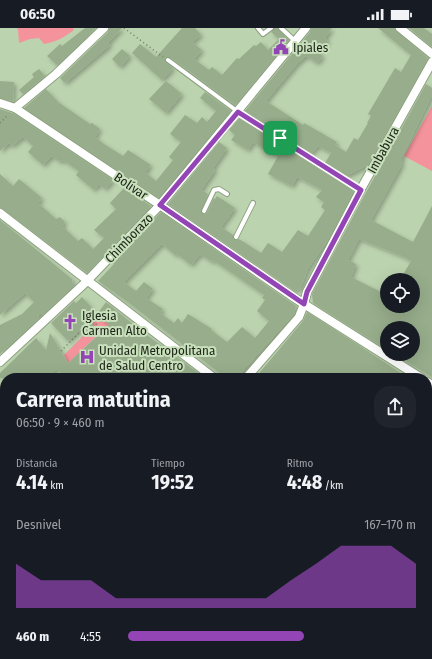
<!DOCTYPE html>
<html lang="es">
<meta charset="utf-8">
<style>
:root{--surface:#171b24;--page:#20242c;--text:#f1f3f6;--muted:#9ea1a6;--accent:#9445b5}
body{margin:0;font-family:"Fira Sans Condensed",sans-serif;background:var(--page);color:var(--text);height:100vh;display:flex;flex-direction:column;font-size:15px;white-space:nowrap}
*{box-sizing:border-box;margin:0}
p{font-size:13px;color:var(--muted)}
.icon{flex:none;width:22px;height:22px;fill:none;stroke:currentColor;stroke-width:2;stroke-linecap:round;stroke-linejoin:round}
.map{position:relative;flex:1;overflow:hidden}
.details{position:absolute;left:0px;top:345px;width:432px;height:286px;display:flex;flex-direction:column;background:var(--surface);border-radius:16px 16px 0 0;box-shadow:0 4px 16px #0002}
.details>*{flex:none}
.fabs{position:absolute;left:380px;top:245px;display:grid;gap:8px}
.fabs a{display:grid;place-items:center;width:40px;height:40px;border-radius:50%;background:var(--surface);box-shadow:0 4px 16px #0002;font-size:20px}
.pin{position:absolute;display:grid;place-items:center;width:34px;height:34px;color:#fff;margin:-17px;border-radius:8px;box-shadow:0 2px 6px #0006}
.round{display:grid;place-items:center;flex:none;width:42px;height:42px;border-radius:16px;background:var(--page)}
.summary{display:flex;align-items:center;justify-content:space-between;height:68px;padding:0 16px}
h1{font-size:22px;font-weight:700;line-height:30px}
.figures{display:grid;grid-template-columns:repeat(3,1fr);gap:6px;height:68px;padding:4px 16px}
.figures div{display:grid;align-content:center}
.figures b{font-size:20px;font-weight:700}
.figures small{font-size:11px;font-weight:400}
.figures p{font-size:11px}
.chart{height:112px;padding:8px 16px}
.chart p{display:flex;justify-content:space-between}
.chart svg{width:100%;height:72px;margin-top:4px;fill:var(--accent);opacity:.7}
ul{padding:0 16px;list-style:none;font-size:13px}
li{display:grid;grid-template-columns:64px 48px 1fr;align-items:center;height:30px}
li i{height:10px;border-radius:5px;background:var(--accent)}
.status{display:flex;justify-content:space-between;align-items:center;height:28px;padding:0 20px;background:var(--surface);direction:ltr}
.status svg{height:11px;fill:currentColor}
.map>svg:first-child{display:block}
</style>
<div class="status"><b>06:50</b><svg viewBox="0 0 49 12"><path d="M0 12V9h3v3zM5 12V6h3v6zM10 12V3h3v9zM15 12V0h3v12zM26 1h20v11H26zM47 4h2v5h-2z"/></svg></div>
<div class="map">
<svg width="432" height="631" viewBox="0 0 432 631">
<defs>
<filter id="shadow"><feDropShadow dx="2.5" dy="2.5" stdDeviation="2" flood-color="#0004"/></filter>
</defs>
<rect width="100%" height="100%" fill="#bcd3af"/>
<g fill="#f4939c">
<path d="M17,0h56l1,2c-9,7 -18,12 -30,14l-5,-6 -9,1 -11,4 -1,-13z"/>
<polygon points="432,78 432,143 404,128"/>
<polygon points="98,285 119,305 112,302 107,298 68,335 64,327 85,306 91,308 96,305 97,300 89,293"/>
</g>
<g fill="#97ad8b" fill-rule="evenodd" filter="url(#shadow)">
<polygon points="85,0 96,0 57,37 47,28 60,16 62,18"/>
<polygon points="109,0 122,0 108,15 110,17 65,55 60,50 108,4"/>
<polygon points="182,0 195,0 201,7 192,14 202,22 194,31 209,42 212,39 222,47 237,30 239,31 254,17 256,18 261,14 268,22 279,11 271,4 274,0 278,0 289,12 235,77 170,29 166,29 165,33 173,40 162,52 132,25 140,16 156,29"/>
<polygon points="311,0 332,0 325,10 328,13 317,24 323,28 317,35 306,28 297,36 266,73 303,97 304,95 337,114 335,117 346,124 354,110 358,112 368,95 367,95 371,88 368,86 395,40 401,44 411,27 378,0 395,0 397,4 428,30 368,137 346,148 325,135 331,125 318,118 311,126 244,84 310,4"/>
<polygon points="409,0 424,0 432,6 432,19"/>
<polygon points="122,21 130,28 120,39 112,31"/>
<polygon points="39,41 45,48 23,66 19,62 34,49 32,46"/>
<polygon points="0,53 14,54 13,73 0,70"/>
<polygon points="166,53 182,66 166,85 149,71"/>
<path d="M426,56l6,4v7l-30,62 -1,9 -30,54 42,22 19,-36v171l-38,-23h19v-26h-26v22l-74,-47 -1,-9 52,-98zM359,211l43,17 9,5 -11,19h13v26h-26v-11l-36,-18 5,-13 -8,-4z"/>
<polygon points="46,61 58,74 90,96 92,95 100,101 95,109 104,116 123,128 128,122 151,137 145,144 156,153 173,132 169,129 181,114 170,106 185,87 197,95 202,89 207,94 216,83 200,70 205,64 231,83 159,170 24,80"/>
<polygon points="0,81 12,85 12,86 13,85 113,152 105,161 99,156 94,162 76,147 79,143 63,132 60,134 52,128 43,137 28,124 33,118 23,109 12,118 9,115 0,123"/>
<polygon points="240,89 354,162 331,207 308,241 300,261 293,262 168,176 219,114 227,120 213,140 215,142 201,162 208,166 201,182 201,185 204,186 206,186 214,170 215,171 217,168 235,180 221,199 233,207 233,210 234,212 237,212 239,211 261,225 268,215 282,224 298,202 308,208 325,182 321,179 324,174 316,169 322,162 297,149 292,158 268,146 278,128 253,114 248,122 231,112 235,107 229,102"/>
<polygon points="0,146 13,158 19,151 42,170 38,175 56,191 60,189 65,194 62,198 78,213 82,210 93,221 104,210 94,202 116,181 110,175 124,160 151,178 87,245 3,181 0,180"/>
<path d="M161,184l135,94 -2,8 -58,64h-10l-98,-76 -30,-21 16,-17 -2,-1zM162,216l13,11 2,-1 14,11 9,-11 12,8 1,-2 51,35 -2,3 3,2 -8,11 12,10 -14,17 -13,-11 -15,15 -16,-12 1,-1 -24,-15 -6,9 -4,-5 -4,5 -14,-10 3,-4 -17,-11 7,-9 -9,-7 -8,9 -12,-9z"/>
<polygon points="0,192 72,251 73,258 43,287 41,285 38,287 39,290 0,326 0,297 22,286 34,274 25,265 0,287"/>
<polygon points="82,269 91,279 92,301 87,301 84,298 68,313 51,295 74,273 76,275"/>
<polygon points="106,274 140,302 205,350 65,350 57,341 45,350 0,350 0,345 36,310 46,322 50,305 68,335 109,297 97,286"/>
<polygon points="307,284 357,316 408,350 255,350 303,293"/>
</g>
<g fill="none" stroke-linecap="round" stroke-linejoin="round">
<g stroke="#9cb091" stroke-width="12" stroke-dasharray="12 6" stroke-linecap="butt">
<polyline points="0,393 5,397"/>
<polyline points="259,626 264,631"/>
<polyline points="274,626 279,631"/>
</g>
<g stroke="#8ca17f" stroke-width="6">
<g id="service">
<polyline points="258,0 263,6 271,0"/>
<polyline points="281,0 295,13"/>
<polyline points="168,32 241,86 360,161"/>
<polyline points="204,183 214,162 219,161 227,166"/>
<polyline points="236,209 253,175"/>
</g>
</g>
<g stroke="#8ca17f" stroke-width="8">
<polyline id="pedestrian" points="0,418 5,422"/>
</g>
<g stroke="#8ca17f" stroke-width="10">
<g id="minor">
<polyline points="400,0 432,26"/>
<polyline points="0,75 15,80 160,177 293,269 421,350"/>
<polyline points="15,80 56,46 104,0"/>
<polyline points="0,185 214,350"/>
<polyline points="0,334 85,255 160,177 306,0"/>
<polyline points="246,350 299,289 304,276 307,264 362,159 432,34"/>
<polyline points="427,354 432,357"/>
<polyline points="0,380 5,384"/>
<polyline points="427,479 432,472"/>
<polyline points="0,510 5,502"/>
<polyline points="427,511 432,515"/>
<polyline points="0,540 5,543"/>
<polyline points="427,586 432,580"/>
<polyline points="0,597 5,599"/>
<polyline points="18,626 29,631"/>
<polyline points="181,626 193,631"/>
<polyline points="250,626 256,631"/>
<polyline points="308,626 309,626"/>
<polyline points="229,631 234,626"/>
<polyline points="386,631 391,626"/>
</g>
</g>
<g stroke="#8ca17f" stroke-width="14">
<polyline id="secondary" points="0,408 5,412"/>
</g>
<g stroke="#6d7d64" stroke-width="1.5" stroke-dasharray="1 3" stroke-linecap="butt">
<polyline points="124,0 163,29"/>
<polyline points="0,95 8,87"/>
<polyline points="61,323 83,301 87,304 90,303 102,290"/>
</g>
<use href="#service" stroke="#fff" stroke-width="4"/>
<use href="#pedestrian" stroke="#fff" stroke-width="6"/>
<use href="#minor" stroke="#fff" stroke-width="8"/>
<use href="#secondary" stroke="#fff" stroke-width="12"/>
</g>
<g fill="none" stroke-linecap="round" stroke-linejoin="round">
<g stroke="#fff" stroke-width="8">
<polygon id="route" points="238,84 361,162 307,264 304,276 160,177"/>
</g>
<use href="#route" stroke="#9445b5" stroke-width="5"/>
</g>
<defs>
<g id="civic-bare" transform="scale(1.2)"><path d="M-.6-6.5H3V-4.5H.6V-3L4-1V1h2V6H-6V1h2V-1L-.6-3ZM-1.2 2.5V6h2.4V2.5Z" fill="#9445b5" stroke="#c9e0bc" stroke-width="2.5" paint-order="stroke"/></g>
<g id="church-bare" transform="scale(1.2)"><path d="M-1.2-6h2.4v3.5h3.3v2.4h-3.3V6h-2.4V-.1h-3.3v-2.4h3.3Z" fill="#9445b5" stroke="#c9e0bc" stroke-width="2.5" paint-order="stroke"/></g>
<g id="hospital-bare" transform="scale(1.2)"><path d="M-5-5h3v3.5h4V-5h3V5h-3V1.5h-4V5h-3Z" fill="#9445b5" stroke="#c9e0bc" stroke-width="2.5" paint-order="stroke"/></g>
</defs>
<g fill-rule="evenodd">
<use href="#civic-bare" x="281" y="19"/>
<use href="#church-bare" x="70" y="294"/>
<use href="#hospital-bare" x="87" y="329"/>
</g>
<g text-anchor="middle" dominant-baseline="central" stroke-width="4" stroke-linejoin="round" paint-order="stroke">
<g font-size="13" fill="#1d2518" stroke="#c9e0bc" text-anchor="start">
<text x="293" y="19">Ipiales</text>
<text x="82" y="287">Iglesia<tspan x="82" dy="15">Carmen Alto</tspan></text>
<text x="99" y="322">Unidad Metropolitana<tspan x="99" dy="15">de Salud Centro</tspan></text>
</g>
<g font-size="13" fill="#1d2518" stroke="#c9e0bc">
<text transform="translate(383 122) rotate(-61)">Imbabura</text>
<text transform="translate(131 158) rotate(34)">Bolívar</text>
<text transform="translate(129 210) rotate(-46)">Chimborazo</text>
</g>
</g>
</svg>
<div class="fabs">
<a><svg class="icon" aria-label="locate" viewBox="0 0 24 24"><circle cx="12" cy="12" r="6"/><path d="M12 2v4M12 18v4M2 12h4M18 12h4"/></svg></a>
<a><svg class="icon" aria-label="layers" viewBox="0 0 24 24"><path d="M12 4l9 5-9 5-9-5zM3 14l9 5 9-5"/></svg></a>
</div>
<div class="pin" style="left:280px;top:110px;background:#1e9e55"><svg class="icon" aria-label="arrive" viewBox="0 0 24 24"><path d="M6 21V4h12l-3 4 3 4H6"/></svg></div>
<section class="details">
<div class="summary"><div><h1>Carrera matutina</h1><p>06:50 · 9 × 460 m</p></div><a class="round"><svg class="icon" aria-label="share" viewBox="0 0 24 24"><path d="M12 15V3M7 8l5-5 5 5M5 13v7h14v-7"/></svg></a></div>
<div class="figures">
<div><p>Distancia</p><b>4.14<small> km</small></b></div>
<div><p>Tiempo</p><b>19:52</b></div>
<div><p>Ritmo</p><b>4:48<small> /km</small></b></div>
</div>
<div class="chart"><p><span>Desnivel</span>167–170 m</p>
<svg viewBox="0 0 160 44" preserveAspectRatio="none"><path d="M0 44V17L10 27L20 27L30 27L40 38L50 38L60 38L70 38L80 38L90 38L100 38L110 27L120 17L130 6L140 6L150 6L160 17V44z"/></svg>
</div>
<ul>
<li><b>460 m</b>4:55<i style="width:61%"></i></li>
</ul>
</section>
</div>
